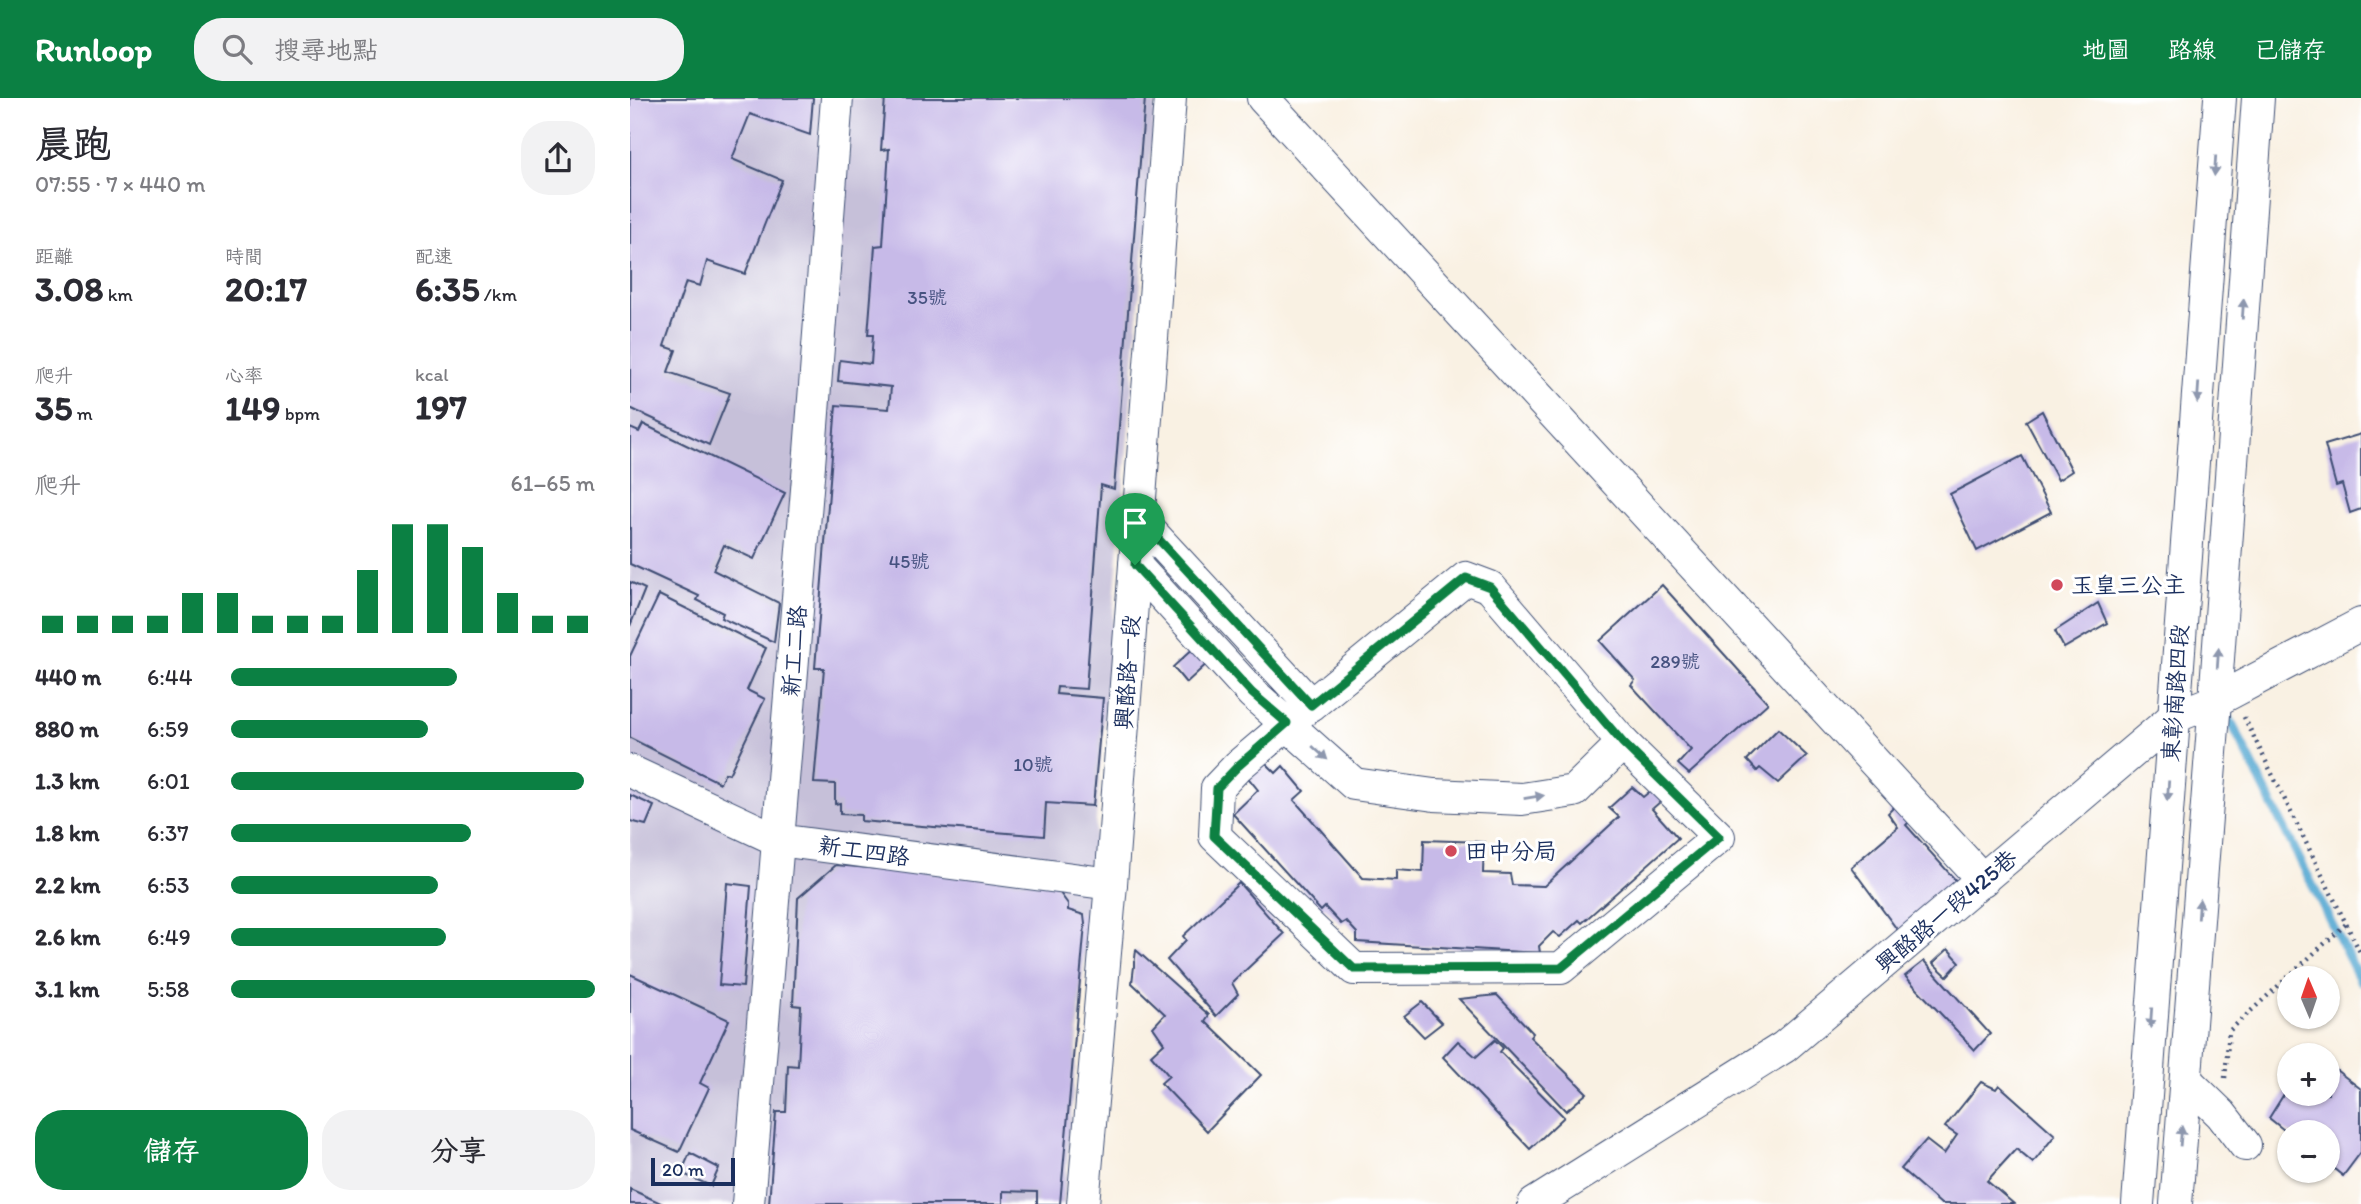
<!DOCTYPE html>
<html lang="zh-TW">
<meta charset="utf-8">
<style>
:root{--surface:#fff;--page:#f2f2f3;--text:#2b2b33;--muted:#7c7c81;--accent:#0b8043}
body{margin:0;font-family:Itim,"LXGW WenKai TC",sans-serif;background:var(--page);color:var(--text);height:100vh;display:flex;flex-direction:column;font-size:26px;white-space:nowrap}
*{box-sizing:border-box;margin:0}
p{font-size:23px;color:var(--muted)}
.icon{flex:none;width:38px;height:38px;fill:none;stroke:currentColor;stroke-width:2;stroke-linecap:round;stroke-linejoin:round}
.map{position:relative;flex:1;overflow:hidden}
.sheet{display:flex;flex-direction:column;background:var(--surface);width:630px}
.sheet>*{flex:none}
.needle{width:46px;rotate:358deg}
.controls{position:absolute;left:1647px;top:868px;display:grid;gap:14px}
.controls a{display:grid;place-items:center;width:63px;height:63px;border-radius:50%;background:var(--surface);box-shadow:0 2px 5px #0004;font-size:35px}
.scale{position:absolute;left:21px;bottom:18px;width:84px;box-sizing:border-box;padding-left:7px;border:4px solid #1b2f5e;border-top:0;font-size:19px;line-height:24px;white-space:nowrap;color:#1b2f5e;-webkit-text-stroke:5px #fff;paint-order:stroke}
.pin{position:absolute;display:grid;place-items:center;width:60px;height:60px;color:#fff;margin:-72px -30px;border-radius:50% 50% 50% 0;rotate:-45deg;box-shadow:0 0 7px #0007}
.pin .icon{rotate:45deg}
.round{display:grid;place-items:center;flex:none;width:74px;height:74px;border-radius:28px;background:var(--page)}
.overview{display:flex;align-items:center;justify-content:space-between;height:119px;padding:0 35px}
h1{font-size:38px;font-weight:700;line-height:52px}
.figures{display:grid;grid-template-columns:repeat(3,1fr);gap:10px;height:119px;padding:7px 35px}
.figures div{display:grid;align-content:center}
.figures b{font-size:35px;font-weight:700}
.figures small{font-size:19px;font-weight:400}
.figures p{font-size:19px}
.chart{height:196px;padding:14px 35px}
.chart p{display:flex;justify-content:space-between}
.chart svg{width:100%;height:126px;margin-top:7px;stroke:var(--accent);stroke-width:6}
.button{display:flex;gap:14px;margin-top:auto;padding:14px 35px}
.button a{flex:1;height:80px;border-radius:28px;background:var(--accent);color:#fff;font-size:28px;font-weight:700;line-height:80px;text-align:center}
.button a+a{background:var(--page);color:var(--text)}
ul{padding:0 35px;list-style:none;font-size:23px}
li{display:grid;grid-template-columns:112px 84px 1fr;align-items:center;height:52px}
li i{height:18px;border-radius:9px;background:var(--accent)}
header{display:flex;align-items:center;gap:42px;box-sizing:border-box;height:98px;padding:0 35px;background:var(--accent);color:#fff}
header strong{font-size:33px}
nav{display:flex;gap:38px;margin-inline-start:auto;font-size:24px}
.search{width:490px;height:63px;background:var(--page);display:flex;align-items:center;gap:18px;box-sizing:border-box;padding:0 24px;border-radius:28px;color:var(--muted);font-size:26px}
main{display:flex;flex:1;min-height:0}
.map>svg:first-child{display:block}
</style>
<header>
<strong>Runloop</strong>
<div class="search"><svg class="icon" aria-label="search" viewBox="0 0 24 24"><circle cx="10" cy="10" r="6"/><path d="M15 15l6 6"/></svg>搜尋地點</div>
<nav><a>地圖</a><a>路線</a><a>已儲存</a></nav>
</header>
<main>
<section class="sheet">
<div class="overview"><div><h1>晨跑</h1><p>07:55 · 7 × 440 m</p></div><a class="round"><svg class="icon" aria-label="share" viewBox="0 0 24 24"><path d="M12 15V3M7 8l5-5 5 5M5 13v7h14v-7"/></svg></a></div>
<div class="figures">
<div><p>距離</p><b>3.08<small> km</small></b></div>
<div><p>時間</p><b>20:17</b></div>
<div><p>配速</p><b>6:35<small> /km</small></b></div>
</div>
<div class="figures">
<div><p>爬升</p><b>35<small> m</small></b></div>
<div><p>心率</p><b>149<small> bpm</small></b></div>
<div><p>kcal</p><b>197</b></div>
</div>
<div class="chart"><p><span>爬升</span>61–65 m</p>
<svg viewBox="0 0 160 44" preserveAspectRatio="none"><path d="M5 44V38M15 44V38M25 44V38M35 44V38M45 44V30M55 44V30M65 44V38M75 44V38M85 44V38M95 44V22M105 44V6M115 44V6M125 44V14M135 44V30M145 44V38M155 44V38"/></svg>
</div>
<ul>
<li><b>440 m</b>6:44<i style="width:62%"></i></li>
<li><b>880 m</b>6:59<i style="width:54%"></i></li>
<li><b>1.3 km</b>6:01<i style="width:97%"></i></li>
<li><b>1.8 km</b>6:37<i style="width:66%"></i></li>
<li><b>2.2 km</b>6:53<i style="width:57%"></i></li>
<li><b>2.6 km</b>6:49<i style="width:59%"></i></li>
<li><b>3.1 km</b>5:58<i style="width:100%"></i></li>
</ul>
<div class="button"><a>儲存</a><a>分享</a></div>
</section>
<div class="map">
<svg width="1731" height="1106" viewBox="0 0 1731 1106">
<rect width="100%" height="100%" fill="#fff"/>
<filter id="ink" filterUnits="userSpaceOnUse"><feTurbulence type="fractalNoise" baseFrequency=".0143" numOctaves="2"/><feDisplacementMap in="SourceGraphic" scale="14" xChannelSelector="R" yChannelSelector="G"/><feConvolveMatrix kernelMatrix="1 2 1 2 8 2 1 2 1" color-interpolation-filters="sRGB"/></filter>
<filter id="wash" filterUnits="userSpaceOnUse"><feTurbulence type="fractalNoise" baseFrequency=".00686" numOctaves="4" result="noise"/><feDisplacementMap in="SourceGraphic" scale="28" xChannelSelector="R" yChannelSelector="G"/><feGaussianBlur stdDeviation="1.57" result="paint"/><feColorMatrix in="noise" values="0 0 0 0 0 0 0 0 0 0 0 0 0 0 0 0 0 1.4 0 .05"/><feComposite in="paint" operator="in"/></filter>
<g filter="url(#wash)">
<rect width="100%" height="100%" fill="#f9f1e3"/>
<polygon fill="#c6c0d9" points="0,0 526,0 434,1106 0,1106"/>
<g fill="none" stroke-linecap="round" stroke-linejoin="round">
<polyline stroke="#59aad3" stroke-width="9" points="1596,614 1731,884"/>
</g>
<g id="blocks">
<g fill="#c7bae8">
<polygon points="0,0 183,0 180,37 120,16 102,61 152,82 115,176 77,163 70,188 56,184 34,248 46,252 38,274 100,295 79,347 0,310"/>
<polygon points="255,0 515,0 484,391 471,387 456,591 427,589 426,596 473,600 463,708 416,705 414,738 231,723 231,717 210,716 210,705 205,706 205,686 184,685 194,570 185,570 206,307 259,311 261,289 208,283 210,262 241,266 243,237 238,237 245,148 253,147 259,51 251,52"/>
<polygon points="1412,313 1442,373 1428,382 1396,323"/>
<polygon points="13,326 155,395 124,461 94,447 83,472 149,505 144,544 91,520 93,515 67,502 69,498 0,466 0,330 9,334"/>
<polygon points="1731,336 1731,411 1720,415 1712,386 1706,388 1695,347"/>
<polygon points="1392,358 1421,414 1347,453 1320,396"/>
<polygon points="0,484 15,491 0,528"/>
<polygon points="1032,487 1138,605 1059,676 1048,666 1061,652 1001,587 1005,582 970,543"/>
<polygon points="29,497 136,550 117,592 135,601 99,676 95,675 90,685 0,640 0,558"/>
<polygon points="1468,505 1477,525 1434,550 1425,533"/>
<polygon points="567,547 581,562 556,585 543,569"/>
<polygon points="1148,631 1177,658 1148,685 1130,670 1127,673 1117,662"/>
<polygon points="632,661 646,675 653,668 674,693 664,702 733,780 766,782 766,772 793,774 794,742 854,744 853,775 880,776 882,787 914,788 989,719 979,710 1002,689 1013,699 1029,686 1039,696 1022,711 1048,740 952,825 949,822 930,839 923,834 909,848 910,855 727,844 727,835 716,823 711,826 695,809 691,813 603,716 628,692 616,677"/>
<polygon points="0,697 24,708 16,727 0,723"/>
<polygon points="1266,707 1280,723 1276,727 1330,787 1269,834 1221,769 1268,729 1258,715"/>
<polygon points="206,767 424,787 438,806 438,812 454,817 455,826 430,1106 407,1106 407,1094 373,1093 373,1106 139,1106 146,1014 156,1014 158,967 168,968 171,908 163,907 168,800"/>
<polygon points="97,785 121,788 113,889 89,887"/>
<polygon points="609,785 654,836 602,885 608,896 586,918 537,862 556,842 553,838"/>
<polygon points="1318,851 1330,864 1317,878 1303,865"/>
<polygon points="506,852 579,917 575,923 631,977 577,1033 531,985 539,978 521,957 534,945 523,929 535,916 502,885"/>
<polygon points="1294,863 1360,936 1345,952 1275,878"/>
<polygon points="0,876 99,922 70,985 79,990 49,1054 0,1032"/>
<polygon points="867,897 903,935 900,939 957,995 936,1013 829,901"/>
<polygon points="792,904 812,925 794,939 774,918"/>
<polygon points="865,942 873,950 870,954 934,1019 900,1051 813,959 828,943 846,959"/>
<polygon points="1698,966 1731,991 1731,1054 1713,1078 1698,1066 1698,1034 1659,1036 1639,1020 1659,988 1659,996 1698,996"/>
<polygon points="1351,984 1366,991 1369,987 1425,1037 1403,1065 1386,1051 1357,1083 1384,1106 1311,1106 1271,1071 1296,1042 1314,1056 1327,1037 1315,1029"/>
<polygon points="60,1055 89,1070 81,1088 51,1075"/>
<polygon points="0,1091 33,1106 0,1106"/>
</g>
</g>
</g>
<g filter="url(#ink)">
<use href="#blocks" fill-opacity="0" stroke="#3c4c72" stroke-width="2"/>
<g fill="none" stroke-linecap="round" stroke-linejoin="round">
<g stroke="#3c4c72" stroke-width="34">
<g id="minor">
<polyline points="633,0 1353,782"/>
<polyline points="505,467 622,595 724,686 804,697 892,701 944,693 993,645 860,489 836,480 681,607 508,420"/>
<polyline points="674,612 608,668 587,690 585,738 724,871 931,870 1089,739 993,645"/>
<polyline points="0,673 148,742 481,786"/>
<polyline points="1556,982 1591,1016 1615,1047"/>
<polyline points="118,1106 179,367 207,0"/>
<polyline points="453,1106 481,786 540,0"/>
<polyline points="904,1106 1154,949 1544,619 1585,603 1731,526"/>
<polyline points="1508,1106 1590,0"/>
<polyline points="1546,1106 1585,603 1628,0"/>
</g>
</g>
<g stroke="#3c4c72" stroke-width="4.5" stroke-dasharray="2 5" stroke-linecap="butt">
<polyline points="1614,619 1731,856"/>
<polyline points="1595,980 1599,933 1716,826"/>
</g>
<use href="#minor" stroke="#fff" stroke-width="32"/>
</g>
<defs><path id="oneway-solid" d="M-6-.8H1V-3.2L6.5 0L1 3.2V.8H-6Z" transform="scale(1.75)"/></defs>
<g fill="#8d97ae">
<use href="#oneway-solid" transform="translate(1585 68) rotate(94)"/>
<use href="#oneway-solid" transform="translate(1613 211) rotate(-86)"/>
<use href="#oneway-solid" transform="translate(1568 295) rotate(94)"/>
<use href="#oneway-solid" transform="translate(1588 560) rotate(-86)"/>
<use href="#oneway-solid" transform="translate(690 655) rotate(42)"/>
<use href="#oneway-solid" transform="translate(1538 693) rotate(94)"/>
<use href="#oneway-solid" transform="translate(904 699) rotate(-9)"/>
<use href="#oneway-solid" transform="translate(1569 811) rotate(-86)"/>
<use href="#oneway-solid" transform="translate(1521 920) rotate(94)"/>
<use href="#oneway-solid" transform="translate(1551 1038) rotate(-85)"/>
</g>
</g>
<g fill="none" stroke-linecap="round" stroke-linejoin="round" filter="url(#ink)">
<g stroke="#fff" stroke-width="14">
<polygon id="route" points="509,420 681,607 836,480 860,489 993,645 1089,739 931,870 724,871 584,738 587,690 608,668 657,625 622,595 505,467"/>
</g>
<use href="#route" stroke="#0b8043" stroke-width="9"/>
</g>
<g fill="#d1495b" stroke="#fff" stroke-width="2.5">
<circle cx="1427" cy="487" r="7"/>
<circle cx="821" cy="753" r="7"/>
</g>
<g text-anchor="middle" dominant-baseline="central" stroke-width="6" stroke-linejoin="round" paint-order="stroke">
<g font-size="19" fill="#465280">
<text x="297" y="199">35號</text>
<text x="279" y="463">45號</text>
<text x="1045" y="563">289號</text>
<text x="403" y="666">10號</text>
</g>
<g font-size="23" fill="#1b2f5e" stroke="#fff" text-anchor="start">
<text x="1441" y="487">玉皇三公主</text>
<text x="835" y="753">田中分局</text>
</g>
<g font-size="23" fill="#1b2f5e" stroke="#fff">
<text transform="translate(164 553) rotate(-85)">新工二路</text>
<text transform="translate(497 574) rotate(-86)">興酪路一段</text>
<text transform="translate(1545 595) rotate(-86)">東彰南路四段</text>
<text transform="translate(234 753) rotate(8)">新工四路</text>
<text transform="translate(1316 813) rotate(-40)">興酪路一段425巷</text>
</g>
</g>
</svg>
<div class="controls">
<a><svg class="needle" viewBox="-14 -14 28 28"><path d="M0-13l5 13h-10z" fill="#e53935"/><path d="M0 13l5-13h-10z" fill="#7c7c81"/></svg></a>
<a>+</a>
<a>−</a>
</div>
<div class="scale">20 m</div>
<div class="pin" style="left:505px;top:467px;background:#1e9e55"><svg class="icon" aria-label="arrive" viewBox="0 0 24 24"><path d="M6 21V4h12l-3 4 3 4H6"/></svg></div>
</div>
</main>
